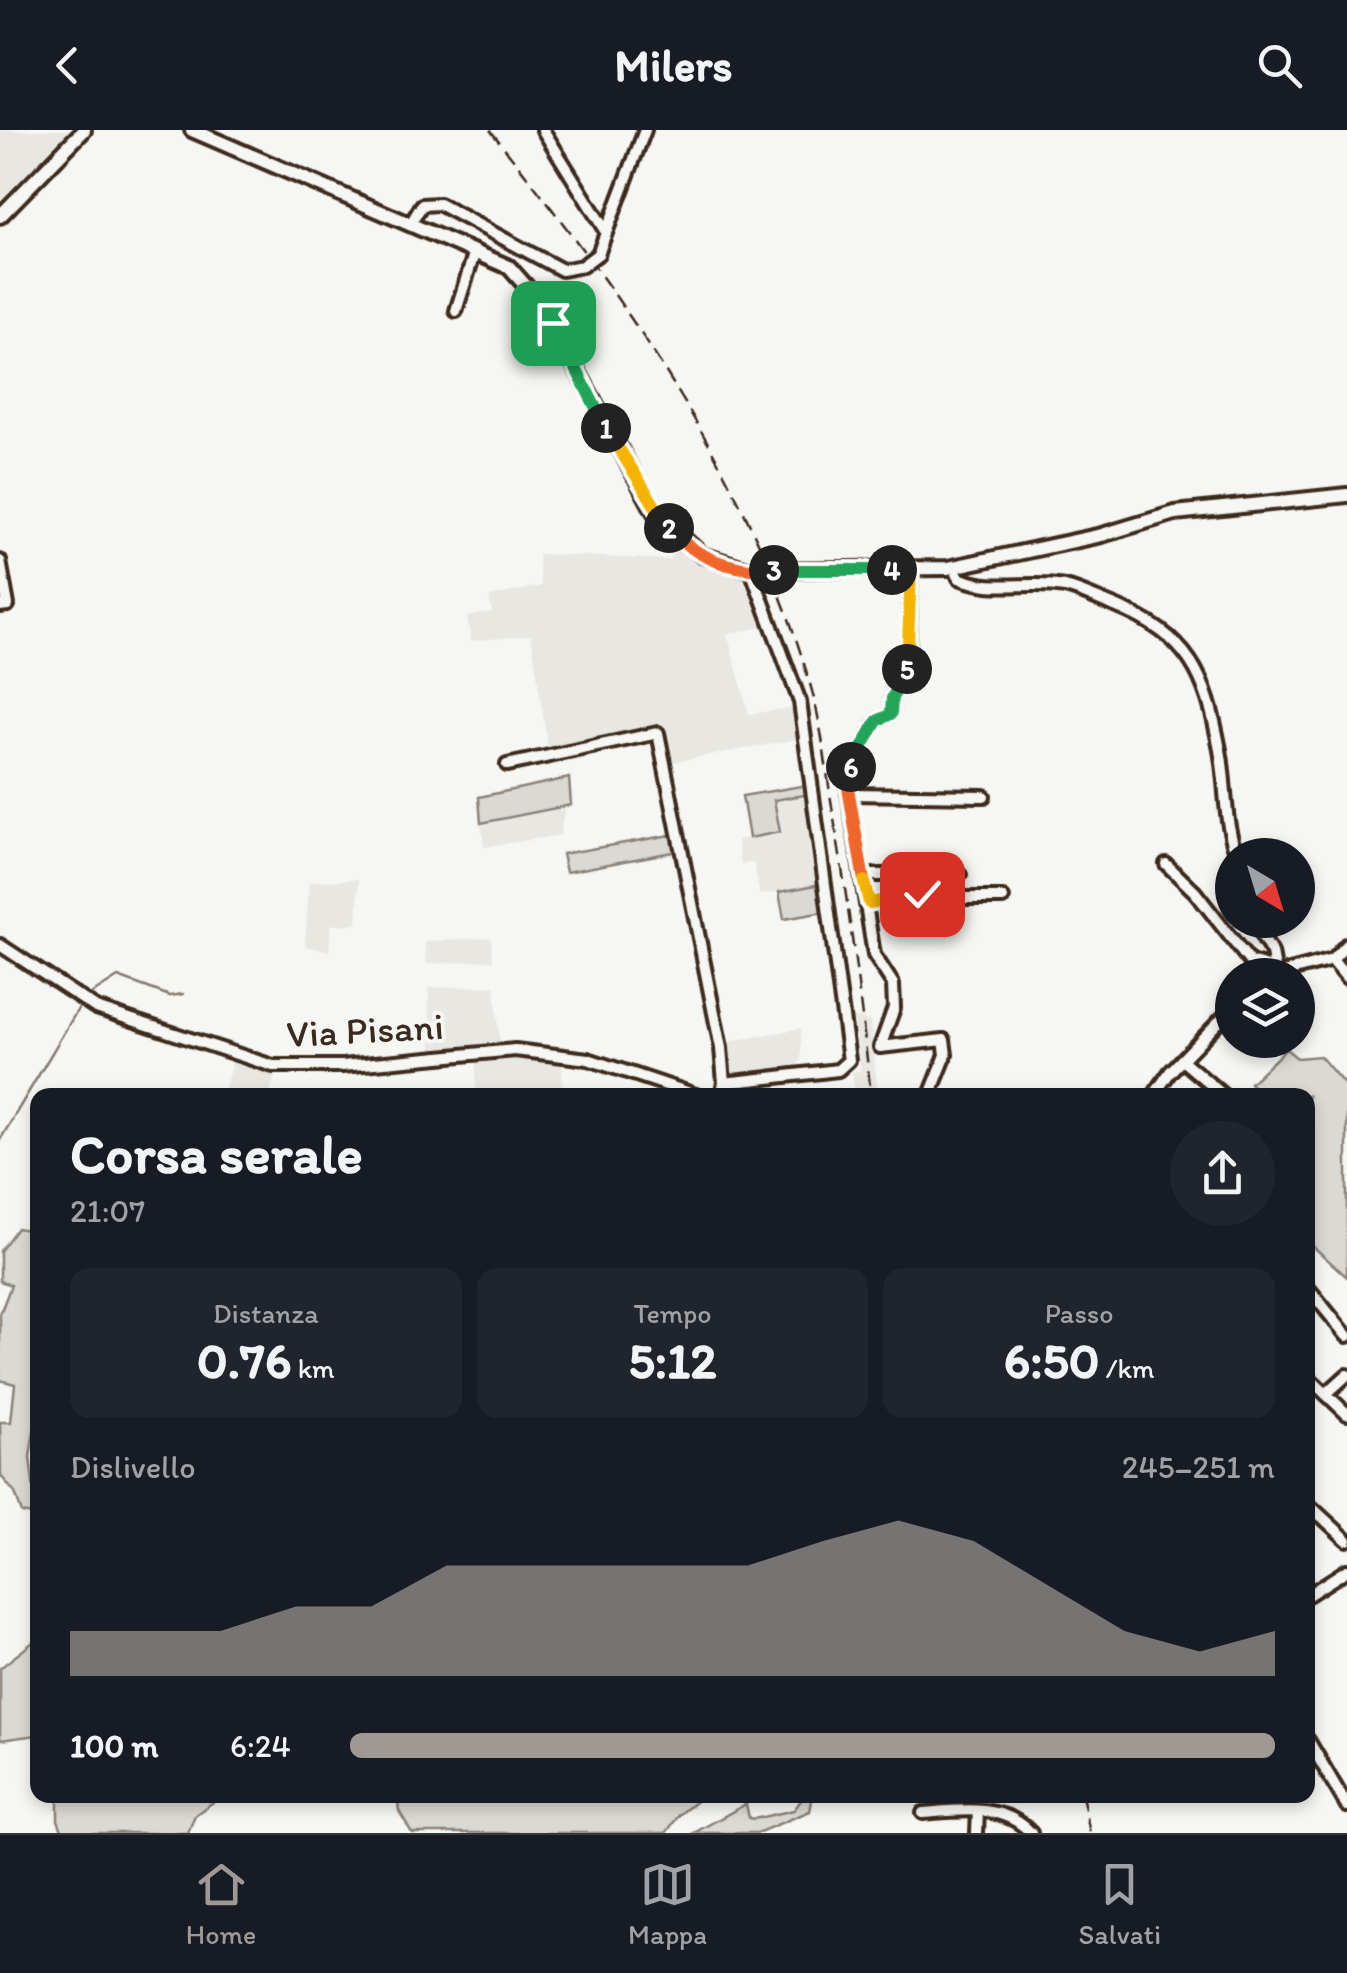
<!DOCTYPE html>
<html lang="it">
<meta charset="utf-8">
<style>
:root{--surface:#171b24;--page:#20242c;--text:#f1f3f6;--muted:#9ea1a6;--line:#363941;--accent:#9f9995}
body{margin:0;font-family:Itim,sans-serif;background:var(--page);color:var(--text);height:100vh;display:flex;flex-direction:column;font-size:38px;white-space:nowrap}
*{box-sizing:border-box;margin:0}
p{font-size:32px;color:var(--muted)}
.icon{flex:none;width:55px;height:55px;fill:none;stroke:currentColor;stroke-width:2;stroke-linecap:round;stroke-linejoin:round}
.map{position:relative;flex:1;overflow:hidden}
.panel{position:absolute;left:30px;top:958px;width:1285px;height:715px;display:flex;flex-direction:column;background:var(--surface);border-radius:20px;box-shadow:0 5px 15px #0003}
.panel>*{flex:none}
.needle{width:65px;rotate:142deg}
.fabs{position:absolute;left:1215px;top:708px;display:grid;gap:20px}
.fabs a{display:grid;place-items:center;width:100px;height:100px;border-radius:50%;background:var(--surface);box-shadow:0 5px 15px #0003;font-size:50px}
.pin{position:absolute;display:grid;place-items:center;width:85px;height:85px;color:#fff;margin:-42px;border-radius:20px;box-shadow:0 5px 15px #0006}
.km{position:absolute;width:50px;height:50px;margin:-25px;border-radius:50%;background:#222;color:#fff;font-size:28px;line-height:50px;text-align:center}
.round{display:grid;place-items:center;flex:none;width:105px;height:105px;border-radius:52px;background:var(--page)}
.summary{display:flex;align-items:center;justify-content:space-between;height:170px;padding:0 40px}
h1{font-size:55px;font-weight:700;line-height:75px}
.metrics{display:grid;grid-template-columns:repeat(3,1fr);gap:15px;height:170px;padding:10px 40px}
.metrics div{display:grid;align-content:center;border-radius:20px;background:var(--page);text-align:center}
.metrics b{font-size:50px;font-weight:700}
.metrics small{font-size:28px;font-weight:400}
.metrics p{font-size:28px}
.chart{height:280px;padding:20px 40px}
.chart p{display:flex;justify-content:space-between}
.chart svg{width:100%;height:180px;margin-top:10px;fill:var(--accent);opacity:.7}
ul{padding:0 40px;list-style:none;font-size:32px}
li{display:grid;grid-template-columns:160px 120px 1fr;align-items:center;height:75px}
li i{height:25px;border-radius:12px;background:var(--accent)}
header{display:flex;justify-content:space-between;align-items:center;height:130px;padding:0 40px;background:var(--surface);font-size:45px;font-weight:700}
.tab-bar{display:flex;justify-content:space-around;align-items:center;height:140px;border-top:2px solid var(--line);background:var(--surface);font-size:28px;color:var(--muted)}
.tab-bar a{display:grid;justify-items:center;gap:5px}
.tab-bar .active{color:var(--accent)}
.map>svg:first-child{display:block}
</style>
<header><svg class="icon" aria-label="back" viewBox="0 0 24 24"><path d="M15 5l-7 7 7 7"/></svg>Milers<svg class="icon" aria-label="search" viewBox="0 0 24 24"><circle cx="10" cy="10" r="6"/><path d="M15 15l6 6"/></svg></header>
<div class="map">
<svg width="1347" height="1703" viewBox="0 0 1347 1703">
<rect width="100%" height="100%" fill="#f6f6f2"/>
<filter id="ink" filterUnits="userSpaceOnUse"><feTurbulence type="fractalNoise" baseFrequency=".01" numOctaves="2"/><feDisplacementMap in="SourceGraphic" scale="20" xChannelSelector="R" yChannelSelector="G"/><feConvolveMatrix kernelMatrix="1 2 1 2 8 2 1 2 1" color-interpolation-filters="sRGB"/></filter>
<g filter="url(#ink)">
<g fill="#e8e7e2">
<polygon points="0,0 77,0 0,78"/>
<polygon points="676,413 703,431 749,444 768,496 727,504 749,584 799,577 804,608 666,633 662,607 549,624 531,505 471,511 467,487 492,482 489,467 541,456 538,424 670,430"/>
<polygon points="818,664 830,752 760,765 754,733 741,734 737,710 779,702 773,670"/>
<polygon points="565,676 560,705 484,717 481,693"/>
<polygon points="359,749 357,794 331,795 329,821 305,816 309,752"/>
<polygon points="491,807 493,830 427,834 425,812"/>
<polygon points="495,856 500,916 438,921 432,917 428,858"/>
<polygon points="853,887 870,891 878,965 855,965 852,942 861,940"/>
<polygon points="801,898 801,927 794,945 725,951 721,913"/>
<polygon points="234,925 277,939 269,965 225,958"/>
<polygon points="518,926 563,930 562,965 476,965 476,929"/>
</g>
<g fill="#dad9d3" stroke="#8a8278" stroke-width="2.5">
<polygon points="569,648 571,675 481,693 479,667"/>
<polygon points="807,655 805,665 774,670 780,702 749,708 742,666"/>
<polygon points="676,704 678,721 566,742 562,724"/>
<polygon points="821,754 824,782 784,789 779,762"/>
<polygon points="1286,919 1297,928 1320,926 1343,953 1347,950 1347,1147 1308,1112 1308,965 1262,965 1250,953"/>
<polygon points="17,1098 33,1101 37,1098 38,1275 30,1327 37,1386 22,1383 15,1363 1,1346 0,1292 11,1292 15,1254 0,1250 0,1184 11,1155 0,1151 0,1121"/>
<polygon points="37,1509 37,1605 0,1610 0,1538"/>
<polygon points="58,1665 223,1665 195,1685 188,1703 63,1703 58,1690"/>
<polygon points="397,1665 704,1665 680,1684 666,1703 412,1703 399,1681"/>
<polygon points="805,1665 813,1665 810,1681 757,1703 694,1703 746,1674 749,1688 754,1689 794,1680"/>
</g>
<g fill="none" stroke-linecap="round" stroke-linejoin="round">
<g stroke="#857a71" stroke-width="2.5">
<polyline points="85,868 118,847 170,866 183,864"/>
<polyline points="0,1010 81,874"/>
</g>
<g stroke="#3b2a1e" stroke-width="18">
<g id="minor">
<polyline points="543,0 606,102"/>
<polyline points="411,93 422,75 439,74 562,140 582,136"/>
<polyline points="598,124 645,0"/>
<polyline points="456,181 475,121"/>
<polyline points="0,431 8,475 0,476"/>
<path d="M954,436l5,12c36,15 69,2 106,9 17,4 34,13 50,19 74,30 91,68 105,144 7,37 3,69 17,105"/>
<polyline points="911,440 908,533 892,568 891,584 877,591 846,647 874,825 893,854 894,878 880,917 944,910 946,925 930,965"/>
<polyline points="507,635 658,603 721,918 724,953"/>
<polyline points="848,664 984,666"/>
<polyline points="1166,734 1195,762 1250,832 1275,839"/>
<polyline points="863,745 960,745"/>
<polyline points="869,773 923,764 937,768 1003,768"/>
<polyline points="1252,790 1272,823 1276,844"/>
<polyline points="0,815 96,878 273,936 342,936 515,920 588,929 696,965"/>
<polyline points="1332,830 1347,848"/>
<polyline points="1275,845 1332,830 1347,814"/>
<polyline points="1182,930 1223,965"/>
<polyline points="721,965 724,953 838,940 849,930 800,572 751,440"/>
<polyline points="1154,965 1170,942 1232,878"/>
<polyline points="1308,1158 1347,1206"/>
<polyline points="1308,1247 1347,1284"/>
<polyline points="1326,1264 1347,1245"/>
<polyline points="1308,1374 1347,1410"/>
<polyline points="1308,1465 1347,1440"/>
<polyline points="1308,1610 1347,1676"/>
<path d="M923,1683c37,-3 81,-10 108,20"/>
<polyline points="977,1703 978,1681"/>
</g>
</g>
<g stroke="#3b2a1e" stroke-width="20">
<g id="major">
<polyline points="192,0 509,137 540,172 655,383 702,425 751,440 948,438 1102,405 1175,383 1347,365"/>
<polyline points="0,86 84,0"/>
</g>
</g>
<use href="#minor" stroke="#f6f6f2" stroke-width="10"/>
<use href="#major" stroke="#f6f6f2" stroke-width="12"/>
<g stroke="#3b2a1e" stroke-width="2.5" stroke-dasharray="15 8" stroke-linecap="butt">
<path d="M490,0c135,167 264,352 322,561 12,44 15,89 23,134 15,90 26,180 36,270"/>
<polyline points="1082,1665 1090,1703"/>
</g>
<g stroke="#3b2a1e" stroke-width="18" stroke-linecap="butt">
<polyline id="minor-bridge" points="582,136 598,124"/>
</g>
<use href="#minor-bridge" stroke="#f6f6f2" stroke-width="10"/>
</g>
</g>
<g fill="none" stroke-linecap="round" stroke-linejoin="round" filter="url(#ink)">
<g stroke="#fff" stroke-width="20">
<polyline id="split-1" points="553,193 606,298"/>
</g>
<g stroke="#fff" stroke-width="20">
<polyline id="split-2" points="606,298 669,398"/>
</g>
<g stroke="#fff" stroke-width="20">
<path id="split-3" d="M669,398c27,31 64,43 105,42"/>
</g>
<g stroke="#fff" stroke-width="20">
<polyline id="split-4" points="774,440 892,440"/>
</g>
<g stroke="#fff" stroke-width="20">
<polyline id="split-5" points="892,440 911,440 907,539"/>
</g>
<g stroke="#fff" stroke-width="20">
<polyline id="split-6" points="851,637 877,591 891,584 892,568 907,539"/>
</g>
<g stroke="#fff" stroke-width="20">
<polyline id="split-7" points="851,637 846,646 864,751"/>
</g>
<g stroke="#fff" stroke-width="20">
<polyline id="split-8" points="864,751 869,773 922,764"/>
</g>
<use href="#split-1" stroke="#22a559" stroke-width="12"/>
<use href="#split-2" stroke="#f5b400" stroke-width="12"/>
<use href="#split-3" stroke="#f0652b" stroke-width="12"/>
<use href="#split-4" stroke="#22a559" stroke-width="12"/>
<use href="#split-5" stroke="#f5b400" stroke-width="12"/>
<use href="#split-6" stroke="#22a559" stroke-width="12"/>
<use href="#split-7" stroke="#f0652b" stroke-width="12"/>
<use href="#split-8" stroke="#f5b400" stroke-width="12"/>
</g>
<g text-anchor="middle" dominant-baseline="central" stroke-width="8" stroke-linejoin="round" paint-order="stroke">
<g font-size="38" fill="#3b2a1e" stroke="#f6f6f2">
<text transform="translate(365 900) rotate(-3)">Via Pisani</text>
</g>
</g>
</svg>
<div class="fabs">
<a><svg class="needle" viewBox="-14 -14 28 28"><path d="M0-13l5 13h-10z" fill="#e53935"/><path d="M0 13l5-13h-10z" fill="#9ea1a6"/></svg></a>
<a><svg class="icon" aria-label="layers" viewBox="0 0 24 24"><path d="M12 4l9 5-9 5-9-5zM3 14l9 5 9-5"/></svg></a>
</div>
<div class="pin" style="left:553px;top:193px;background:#1e9e55"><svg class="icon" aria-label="arrive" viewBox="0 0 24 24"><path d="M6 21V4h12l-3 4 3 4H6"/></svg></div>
<div class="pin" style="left:922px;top:764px;background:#d93025"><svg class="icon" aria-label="check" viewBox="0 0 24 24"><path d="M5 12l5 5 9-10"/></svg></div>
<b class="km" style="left:606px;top:298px">1</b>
<b class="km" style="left:669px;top:398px">2</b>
<b class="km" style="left:774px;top:440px">3</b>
<b class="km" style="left:892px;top:440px">4</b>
<b class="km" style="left:907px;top:539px">5</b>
<b class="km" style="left:851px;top:637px">6</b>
<section class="panel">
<div class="summary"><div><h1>Corsa serale</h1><p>21:07</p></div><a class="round"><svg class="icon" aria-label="share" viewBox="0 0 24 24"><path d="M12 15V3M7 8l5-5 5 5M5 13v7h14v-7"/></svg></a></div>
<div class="metrics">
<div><p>Distanza</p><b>0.76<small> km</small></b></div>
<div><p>Tempo</p><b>5:12</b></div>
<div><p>Passo</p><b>6:50<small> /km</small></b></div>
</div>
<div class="chart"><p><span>Dislivello</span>245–251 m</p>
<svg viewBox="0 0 160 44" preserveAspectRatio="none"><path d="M0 44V33L10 33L20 33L30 27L40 27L50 17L60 17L70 17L80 17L90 17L100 11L110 6L120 11L130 22L140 33L150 38L160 33V44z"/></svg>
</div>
<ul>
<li><b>100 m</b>6:24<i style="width:100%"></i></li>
</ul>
</section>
</div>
<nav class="tab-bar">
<a class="active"><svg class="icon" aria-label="home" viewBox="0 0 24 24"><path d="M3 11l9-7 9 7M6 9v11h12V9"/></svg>Home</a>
<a><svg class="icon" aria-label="map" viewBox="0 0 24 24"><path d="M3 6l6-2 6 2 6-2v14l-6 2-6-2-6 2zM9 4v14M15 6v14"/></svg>Mappa</a>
<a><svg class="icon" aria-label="saved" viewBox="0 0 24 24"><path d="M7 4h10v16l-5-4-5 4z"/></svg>Salvati</a>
</nav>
